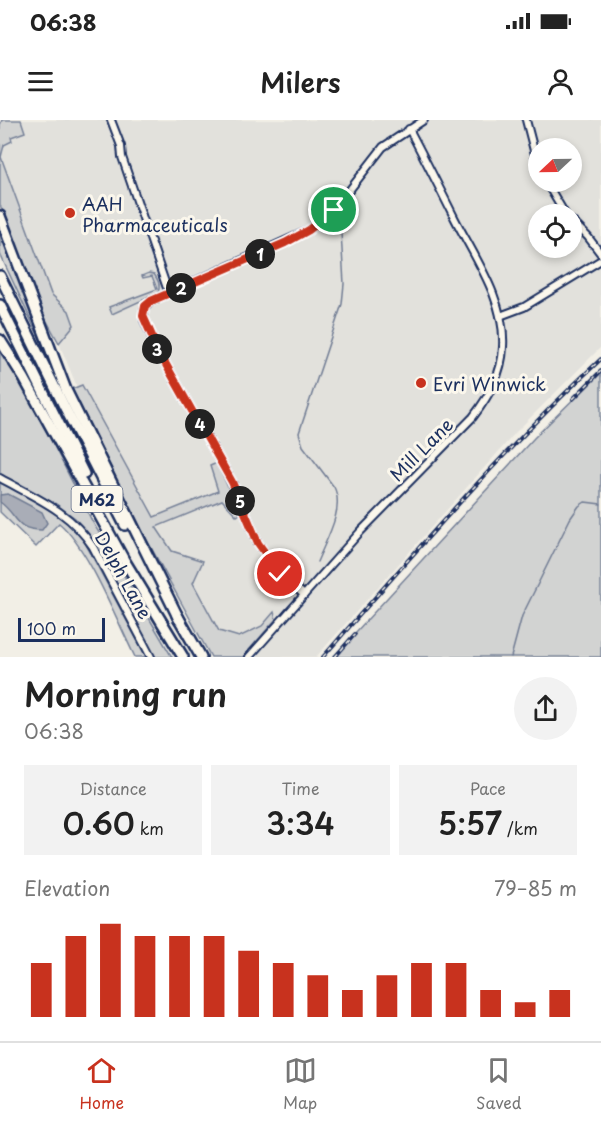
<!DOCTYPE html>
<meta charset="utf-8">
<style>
:root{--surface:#fff;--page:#f2f2f2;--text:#222;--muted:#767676;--line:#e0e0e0;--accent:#c8321e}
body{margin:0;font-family:"Playpen Sans",sans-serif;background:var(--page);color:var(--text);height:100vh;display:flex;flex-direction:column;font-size:22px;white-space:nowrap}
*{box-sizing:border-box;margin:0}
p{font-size:20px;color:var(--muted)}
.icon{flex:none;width:33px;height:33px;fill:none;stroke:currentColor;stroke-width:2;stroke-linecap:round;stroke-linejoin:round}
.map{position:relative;height:537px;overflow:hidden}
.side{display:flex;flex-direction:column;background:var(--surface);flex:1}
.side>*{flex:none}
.needle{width:39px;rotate:248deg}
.controls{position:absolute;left:528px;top:18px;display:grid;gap:12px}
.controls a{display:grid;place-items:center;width:54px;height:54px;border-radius:50%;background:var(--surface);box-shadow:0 3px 9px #0003;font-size:30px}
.scale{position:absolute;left:18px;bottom:15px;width:87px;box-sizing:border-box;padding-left:6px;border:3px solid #1b2f5e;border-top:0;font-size:16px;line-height:21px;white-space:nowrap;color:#1b2f5e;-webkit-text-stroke:4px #fbf7ec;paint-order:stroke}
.pin{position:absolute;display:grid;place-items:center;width:51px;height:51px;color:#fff;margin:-26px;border:3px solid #fff;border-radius:50%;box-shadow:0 2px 6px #0007}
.km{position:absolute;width:30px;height:30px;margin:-15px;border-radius:50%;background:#222;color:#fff;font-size:16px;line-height:30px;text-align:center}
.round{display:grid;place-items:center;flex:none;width:63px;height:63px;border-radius:32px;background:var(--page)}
.head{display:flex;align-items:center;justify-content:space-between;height:102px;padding:0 24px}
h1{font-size:33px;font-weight:600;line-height:45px}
.stats{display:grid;grid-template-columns:repeat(3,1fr);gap:9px;height:102px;padding:6px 24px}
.stats div{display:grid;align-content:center;border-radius:0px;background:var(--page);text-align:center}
.stats b{font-size:30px;font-weight:600}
.stats small{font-size:16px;font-weight:400}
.stats p{font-size:16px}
.chart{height:168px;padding:12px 24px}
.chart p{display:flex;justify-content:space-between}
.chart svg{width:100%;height:108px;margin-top:6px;stroke:var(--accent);stroke-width:6}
.status{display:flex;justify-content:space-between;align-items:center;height:42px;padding:0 30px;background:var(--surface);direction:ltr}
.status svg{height:16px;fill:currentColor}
header{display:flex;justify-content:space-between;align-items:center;height:78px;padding:0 24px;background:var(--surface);font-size:27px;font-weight:600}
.tab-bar{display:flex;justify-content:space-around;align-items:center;height:84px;border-top:2px solid var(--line);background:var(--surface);font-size:16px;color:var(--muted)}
.tab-bar a{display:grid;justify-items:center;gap:3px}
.tab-bar .current{color:var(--accent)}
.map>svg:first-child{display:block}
</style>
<div class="status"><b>06:38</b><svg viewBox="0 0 49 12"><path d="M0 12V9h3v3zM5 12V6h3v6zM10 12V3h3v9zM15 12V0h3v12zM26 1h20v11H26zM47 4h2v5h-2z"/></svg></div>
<header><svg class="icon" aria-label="menu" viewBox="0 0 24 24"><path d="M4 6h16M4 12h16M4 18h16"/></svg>Milers<svg class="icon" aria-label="person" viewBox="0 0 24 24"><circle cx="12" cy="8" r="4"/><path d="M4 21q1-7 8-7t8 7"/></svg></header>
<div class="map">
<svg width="601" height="537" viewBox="0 0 601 537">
<rect width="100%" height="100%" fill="#f2efe6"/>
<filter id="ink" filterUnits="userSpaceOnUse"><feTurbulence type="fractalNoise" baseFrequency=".0167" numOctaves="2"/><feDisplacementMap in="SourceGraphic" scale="12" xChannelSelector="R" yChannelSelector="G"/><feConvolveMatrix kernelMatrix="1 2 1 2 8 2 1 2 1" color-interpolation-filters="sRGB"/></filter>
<g filter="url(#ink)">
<path fill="#e2e1dc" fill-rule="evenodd" d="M2,0h599v227l-85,85 -200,225h-99l-137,-263 -21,-51 -21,-38 -38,-100zM526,1l12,35v-8h34v34h-22l7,14 12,18h3v5l11,17 -11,-11v23h-34v-34h27l-20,-32h-7v-11l-4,-8z"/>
<g fill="#d2d3d2" stroke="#768198" stroke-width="1.5">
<polygon points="2,0 21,0 25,12 11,17 12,21 4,25 1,37 51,174 69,191 74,205 59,223 38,185 0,85 0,5"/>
<polygon points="0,106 53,243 51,243 0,134"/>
<path d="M149,153l5,1c4,6 7,11 4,19l-46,21 -3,-7 48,-18 -5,-13 -9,2 -1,-2z"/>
<path d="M0,228l52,94 40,79 80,136h-17l-66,-122 -14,-17 -19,-14 1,10 18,15 8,10 63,118h-11c-18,-36 -47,-110 -76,-134l-23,24 -36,-35z"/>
<polygon points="601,252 601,537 333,537 534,318"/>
<polygon points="82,265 154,397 218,371 210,346 217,343 240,394 237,396 222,380 156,407 172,431 203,441 193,463 219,511 239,517 262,506 274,492 276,499 243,537 211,537 147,420 72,269"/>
</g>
<path fill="#a9adb7" stroke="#707b93" stroke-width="1.5" d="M8,374l34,18 5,11 -5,7c-28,0 -23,-14 -42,-28v-7z"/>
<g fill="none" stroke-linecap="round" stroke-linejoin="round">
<g stroke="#707b93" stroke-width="1.5">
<path d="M317,442c9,-22 28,-53 17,-75l-31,-41 -4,-13 43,-129 2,-20 -3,-52"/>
<polyline points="511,537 522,496 570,399 579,386 585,382 601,384"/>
</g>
<g stroke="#1b2f5e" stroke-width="10">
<g id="minor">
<polyline points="111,0 121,26 122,37 169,174"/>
<polyline points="526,0 538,46"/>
<polyline points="546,62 565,94"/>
<polyline points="572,101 588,117 601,134"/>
<polyline points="500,196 524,187 601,140"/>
<path d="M0,358c36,20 70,33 93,69l58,110"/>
<polyline points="304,475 281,454 258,423 232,362 160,234 144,200 144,189 151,181 309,110 334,90 383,27 424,0"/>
<path d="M249,537l112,-126 112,-114c16,-21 29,-43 30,-70 3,-45 -28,-89 -48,-128 -15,-30 -30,-60 -46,-90"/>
</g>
</g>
<g stroke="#1b2f5e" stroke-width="14">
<g id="highway">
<polyline points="0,96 66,270 179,499"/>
<polyline points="0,156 64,286 125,405"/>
<polyline points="0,185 84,354"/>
<polyline points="0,220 24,258 124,440 183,537"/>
<polyline points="177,495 201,537"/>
</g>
</g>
<use href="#minor" stroke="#fbf7ec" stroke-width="6"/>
<use href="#highway" stroke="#fbf7ec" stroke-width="9"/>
<g stroke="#1b2f5e" stroke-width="4">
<g id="rail">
<polyline points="573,279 601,251"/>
<path d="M323,537c89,-102 179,-206 278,-298"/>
<polyline points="335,537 355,514"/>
</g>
</g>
<use href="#rail" stroke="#fbf7ec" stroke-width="1.5" stroke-dasharray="4.5" stroke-linecap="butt"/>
</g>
</g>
<g fill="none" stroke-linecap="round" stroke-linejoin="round" filter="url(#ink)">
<g stroke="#fff" stroke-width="12">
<polyline id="route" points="280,454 258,423 232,362 160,234 143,196 145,186 151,181 285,123 309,110 334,90"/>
</g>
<use href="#route" stroke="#c8321e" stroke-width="8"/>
</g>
<g fill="#c8321e" stroke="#fbf7ec" stroke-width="2">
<circle cx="70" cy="93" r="6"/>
<circle cx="421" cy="263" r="6"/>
</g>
<g text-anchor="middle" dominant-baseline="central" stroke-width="6" stroke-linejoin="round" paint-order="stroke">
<rect fill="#fbf7ec" stroke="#5e6b89" stroke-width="1.5" x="71.5" y="366" width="51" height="26" rx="4.5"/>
<g font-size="16" font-weight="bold" fill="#1b2f5e">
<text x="97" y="379">M62</text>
</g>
<g font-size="18" fill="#1b2f5e" stroke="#fbf7ec" text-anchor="start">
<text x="82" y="83">AAH<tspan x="82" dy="21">Pharmaceuticals</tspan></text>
<text x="433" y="263">Evri Winwick</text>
</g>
<g font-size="18" fill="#1b2f5e" stroke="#fbf7ec">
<text transform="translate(421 329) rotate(-45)">Mill Lane</text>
<text transform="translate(124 455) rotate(61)">Delph Lane</text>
</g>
</g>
</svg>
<div class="controls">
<a><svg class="needle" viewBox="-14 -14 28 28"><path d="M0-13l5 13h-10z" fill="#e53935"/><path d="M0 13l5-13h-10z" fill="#767676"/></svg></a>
<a><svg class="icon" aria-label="locate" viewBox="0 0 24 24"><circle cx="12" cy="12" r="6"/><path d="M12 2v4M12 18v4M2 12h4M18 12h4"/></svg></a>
</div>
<div class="scale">100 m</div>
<div class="pin" style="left:334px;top:90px;background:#1e9e55"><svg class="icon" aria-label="arrive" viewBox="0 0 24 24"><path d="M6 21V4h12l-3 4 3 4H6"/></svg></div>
<div class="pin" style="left:280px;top:454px;background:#d93025"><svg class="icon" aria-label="check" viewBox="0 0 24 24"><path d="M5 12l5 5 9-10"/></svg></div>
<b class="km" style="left:260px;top:134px">1</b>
<b class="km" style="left:181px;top:168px">2</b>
<b class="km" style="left:157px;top:229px">3</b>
<b class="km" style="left:200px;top:304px">4</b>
<b class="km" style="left:240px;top:381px">5</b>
</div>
<section class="side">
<div class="head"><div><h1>Morning run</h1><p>06:38</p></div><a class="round"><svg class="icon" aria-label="share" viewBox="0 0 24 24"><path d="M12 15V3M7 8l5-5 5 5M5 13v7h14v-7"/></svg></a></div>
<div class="stats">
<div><p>Distance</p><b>0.60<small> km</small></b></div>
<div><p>Time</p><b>3:34</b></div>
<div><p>Pace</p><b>5:57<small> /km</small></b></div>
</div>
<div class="chart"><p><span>Elevation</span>79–85 m</p>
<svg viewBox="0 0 160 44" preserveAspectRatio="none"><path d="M5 44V22M15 44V11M25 44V6M35 44V11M45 44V11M55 44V11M65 44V17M75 44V22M85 44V27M95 44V33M105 44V27M115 44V22M125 44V22M135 44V33M145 44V38M155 44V33"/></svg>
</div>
</section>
<nav class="tab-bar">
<a class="current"><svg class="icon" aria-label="home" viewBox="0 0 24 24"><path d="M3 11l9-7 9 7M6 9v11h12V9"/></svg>Home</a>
<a><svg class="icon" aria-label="map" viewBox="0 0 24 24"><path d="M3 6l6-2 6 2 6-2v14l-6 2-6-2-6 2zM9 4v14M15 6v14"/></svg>Map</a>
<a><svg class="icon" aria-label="saved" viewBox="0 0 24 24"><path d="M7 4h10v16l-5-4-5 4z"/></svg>Saved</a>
</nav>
